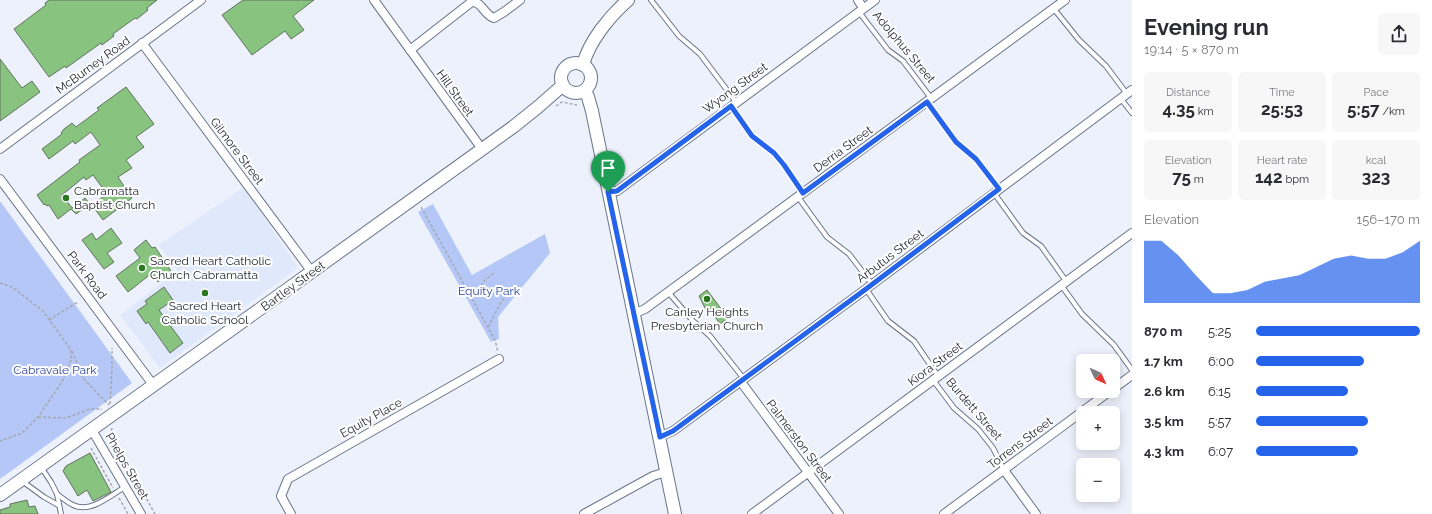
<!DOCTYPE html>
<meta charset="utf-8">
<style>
:root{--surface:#fff;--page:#f7f7f7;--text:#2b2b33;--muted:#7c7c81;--accent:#2563eb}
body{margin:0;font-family:Raleway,sans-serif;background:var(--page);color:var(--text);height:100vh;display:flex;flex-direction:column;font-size:15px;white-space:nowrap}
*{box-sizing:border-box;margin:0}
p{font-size:13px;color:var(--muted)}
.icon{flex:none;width:22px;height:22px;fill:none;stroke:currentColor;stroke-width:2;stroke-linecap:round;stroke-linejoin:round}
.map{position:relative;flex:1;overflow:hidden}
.side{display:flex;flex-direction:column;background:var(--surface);width:300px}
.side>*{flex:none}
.needle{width:26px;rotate:134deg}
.controls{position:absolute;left:1076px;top:354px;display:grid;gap:8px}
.controls a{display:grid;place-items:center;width:44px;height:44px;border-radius:6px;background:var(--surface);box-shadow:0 2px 10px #0003;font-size:20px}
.pin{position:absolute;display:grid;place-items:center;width:34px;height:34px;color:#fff;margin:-41px -17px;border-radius:50% 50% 50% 0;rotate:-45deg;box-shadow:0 0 4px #0007}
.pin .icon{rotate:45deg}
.round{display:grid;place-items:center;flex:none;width:42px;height:42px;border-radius:6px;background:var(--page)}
.summary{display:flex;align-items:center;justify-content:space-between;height:68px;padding:0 12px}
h1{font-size:22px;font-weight:700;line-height:30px}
.figures{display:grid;grid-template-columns:repeat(3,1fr);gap:6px;height:68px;padding:4px 12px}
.figures div{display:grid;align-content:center;border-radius:6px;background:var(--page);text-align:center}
.figures b{font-size:17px;font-weight:700}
.figures small{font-size:11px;font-weight:400}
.figures p{font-size:11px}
.chart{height:112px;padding:8px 12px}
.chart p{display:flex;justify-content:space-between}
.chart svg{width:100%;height:72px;margin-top:4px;fill:var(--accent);opacity:.7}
ul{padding:0 12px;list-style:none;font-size:13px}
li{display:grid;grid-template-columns:64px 48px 1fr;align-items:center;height:30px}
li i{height:10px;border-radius:5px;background:var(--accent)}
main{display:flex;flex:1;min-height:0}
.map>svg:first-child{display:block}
</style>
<main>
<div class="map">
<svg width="1132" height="514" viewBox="0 0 1132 514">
<rect width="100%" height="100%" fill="#ecf1fb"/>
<polygon fill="#e0e9fc" points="244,187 298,268 160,368 120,315 177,271 159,245"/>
<g fill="#b4c7f6">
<polygon points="0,201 132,383 0,479"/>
<polygon points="433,204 472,275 545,234 550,253 498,317 499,339 495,340 491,342 418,212"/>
</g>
<g fill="#88c380" stroke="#62735f">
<polygon points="49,0 157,0 147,8 148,10 137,19 135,18 113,34 114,36 102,45 101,43 66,68 65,66 49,77 14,29 46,5 45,3"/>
<polygon points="243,0 314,0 293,16 304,30 291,39 285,31 252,55 222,15"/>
<polygon points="0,59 22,88 32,81 40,92 0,121"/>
<polygon points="126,87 154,124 136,137 144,147 126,160 132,168 118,177 132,198 103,220 92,205 107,194 93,175 86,180 84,177 62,195 72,208 85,198 90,204 76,214 71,209 58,219 49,205 47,206 45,204 44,205 37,195 80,162 79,160 100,145 91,132 75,144 73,141 49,159 42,149 62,134 61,133 64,129 72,123 76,127 99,110 97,108"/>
<polygon points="111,228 122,243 107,253 114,262 104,269 82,240 92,233 96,240"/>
<polygon points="146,240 152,248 155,247 171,271 158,282 152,273 128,292 116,276 140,258 134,250"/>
<polygon points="164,287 173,300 159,310 183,343 170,353 148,322 146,324 137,311 147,304 145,301"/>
<polygon points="707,290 728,318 720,324 709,308 706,310 699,296"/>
<polygon points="90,453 111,492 93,501 87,490 78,496 63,471 66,466"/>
<polygon points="27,500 29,507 35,506 38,514 0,514 0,510 10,507 10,504"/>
</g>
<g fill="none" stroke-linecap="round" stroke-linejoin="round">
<g stroke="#6a748a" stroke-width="6">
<g id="service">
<polyline points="651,0 679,36 700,54 736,102"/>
<polyline points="1054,9 1079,40 1106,66 1127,94"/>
<polyline points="859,12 888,50 903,61 931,98"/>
<polyline points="1121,99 1132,113"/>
<polyline points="927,102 957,142 976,159 999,189"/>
<polyline points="731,106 752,136 774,153 784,165 802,193"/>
<polyline points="994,193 1023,233 1041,246 1066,281"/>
<polyline points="798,197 827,237 849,254 872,284"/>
<polyline points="1061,285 1082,314 1114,345 1132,370"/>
<polyline points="866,289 888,321 914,341 938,376"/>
<polyline points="668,292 693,321 710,336 744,379"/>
<polyline points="933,380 954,408 978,429 993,448 1004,470"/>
<polyline points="41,467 51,482 57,494 61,514"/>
<polyline points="22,481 44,497 58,505"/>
<path d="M57,494c5,4 10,8 16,11 17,9 38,-10 52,-18"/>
</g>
</g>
<g stroke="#6a748a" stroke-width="10">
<g id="minor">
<polyline points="374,0 482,149"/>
<polyline points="858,0 863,8"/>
<path d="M471,2c11,-1 13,13 23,16l10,-6 16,-12"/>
<polyline points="142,43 312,272"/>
<polyline points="410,50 474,0"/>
<polyline points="0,149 201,0"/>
<polyline points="0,179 154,386"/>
<polyline points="608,192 617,191 875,0"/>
<polyline points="633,314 645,309 1065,0"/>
<polyline points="741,382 839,514"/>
<polyline points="1113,389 1132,375"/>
<polyline points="92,430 141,514"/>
<polyline points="659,437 673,431 866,289 1132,90"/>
<polyline points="1004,470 1036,514"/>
<polyline points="291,514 281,496 288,479 499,359"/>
<polyline points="584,514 653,476 666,472"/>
<polyline points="752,514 1132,233"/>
<polyline points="944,514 1110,391"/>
</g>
</g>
<g stroke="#6a748a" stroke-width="14">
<g id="secondary">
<circle cx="576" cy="78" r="15"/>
<path d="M583,65c6,-24 27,-49 45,-65"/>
<polyline points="585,90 588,97 592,111 675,514"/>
<polyline points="0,495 246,319 513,127 538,107 563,85"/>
</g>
</g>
<g stroke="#a4a8b2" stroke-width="1.5" stroke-dasharray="3 2" stroke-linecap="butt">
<polyline points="556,106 562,102 577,105"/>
<polyline points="617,175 624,175"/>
<polyline points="421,207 495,340 498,352"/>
<polyline points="0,283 12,287 43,311 71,350 71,360 62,382 38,417 22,433 0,441"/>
<polyline points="472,298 485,280 495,272"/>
<polyline points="49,320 78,302"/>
<polyline points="488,327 501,302 515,286"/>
<polyline points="72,351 83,378 109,405"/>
<polyline points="110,404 112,369 112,348"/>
<polyline points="38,417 66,418 90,409 102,409"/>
<polyline points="112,428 111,435 155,514"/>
<polyline points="91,448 113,488"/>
<polyline points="119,498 128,514"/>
</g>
<use href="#service" stroke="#fff" stroke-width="4"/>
<use href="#minor" stroke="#fff" stroke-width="8"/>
<use href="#secondary" stroke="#fff" stroke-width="12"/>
</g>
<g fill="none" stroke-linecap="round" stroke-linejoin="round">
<g stroke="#fff" stroke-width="8">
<polygon id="route" points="927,102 956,142 976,159 999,189 866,289 673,431 660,437 608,192 617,191 731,106 752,136 774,153 784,165 803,193"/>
</g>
<use href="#route" stroke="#2563eb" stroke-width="5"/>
</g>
<g fill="#28761e" stroke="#fefefe" stroke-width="1.5">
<circle cx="66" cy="198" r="4"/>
<circle cx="142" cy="268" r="4"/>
<circle cx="205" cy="293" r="4"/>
<circle cx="707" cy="299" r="4"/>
</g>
<g text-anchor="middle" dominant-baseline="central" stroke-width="4" stroke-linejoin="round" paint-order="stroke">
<g font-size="12" fill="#242832" stroke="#fefefe">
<text transform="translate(904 47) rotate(50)">Adolphus Street</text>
<text transform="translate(93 65) rotate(-36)">McBurney Road</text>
<text transform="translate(735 88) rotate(-36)">Wyong Street</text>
<text transform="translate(455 93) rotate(54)">Hill Street</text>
<text transform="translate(843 149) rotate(-36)">Derria Street</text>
<text transform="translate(237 151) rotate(53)">Gilmore Street</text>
<text transform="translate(890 256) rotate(-37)">Arbutus Street</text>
<text transform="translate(87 275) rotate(53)">Park Road</text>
<text transform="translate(293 286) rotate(-36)">Bartley Street</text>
<text transform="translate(935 364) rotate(-37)">Kiora Street</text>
<text transform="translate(974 409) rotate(49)">Burdett Street</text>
<text transform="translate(371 418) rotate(-29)">Equity Place</text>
<text transform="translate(799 441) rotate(53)">Palmerston Street</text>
<text transform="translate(1020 443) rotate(-37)">Torrens Street</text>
<text transform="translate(127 466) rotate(60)">Phelps Street</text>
</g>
<g font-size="12" fill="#242832" stroke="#fefefe" text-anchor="start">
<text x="74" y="191">Cabramatta<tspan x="74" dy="14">Baptist Church</tspan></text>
<text x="150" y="261">Sacred Heart Catholic<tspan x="150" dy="14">Church Cabramatta</tspan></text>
<text x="205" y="306" text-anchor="middle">Sacred Heart<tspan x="205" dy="14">Catholic School</tspan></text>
<text x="707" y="312" text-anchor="middle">Canley Heights<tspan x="707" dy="14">Presbyterian Church</tspan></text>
</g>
<g font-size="12" fill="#2e479d" stroke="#fefefe">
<text x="489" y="291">Equity Park</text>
<text x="55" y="370">Cabravale Park</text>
</g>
</g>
</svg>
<div class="controls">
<a><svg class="needle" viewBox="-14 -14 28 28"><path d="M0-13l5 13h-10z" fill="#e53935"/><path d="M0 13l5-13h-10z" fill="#7c7c81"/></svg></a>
<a>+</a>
<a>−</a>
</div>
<div class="pin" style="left:608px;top:192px;background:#1e9e55"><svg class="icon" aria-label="arrive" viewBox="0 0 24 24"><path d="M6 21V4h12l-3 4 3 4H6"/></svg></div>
</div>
<section class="side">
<div class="summary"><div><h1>Evening run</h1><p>19:14 · 5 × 870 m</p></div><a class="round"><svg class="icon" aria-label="share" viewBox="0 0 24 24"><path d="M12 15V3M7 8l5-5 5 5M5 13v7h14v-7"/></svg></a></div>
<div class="figures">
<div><p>Distance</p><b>4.35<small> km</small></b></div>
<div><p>Time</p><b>25:53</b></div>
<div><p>Pace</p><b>5:57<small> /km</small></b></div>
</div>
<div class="figures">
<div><p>Elevation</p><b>75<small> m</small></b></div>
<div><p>Heart rate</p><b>142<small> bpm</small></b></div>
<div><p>kcal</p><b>323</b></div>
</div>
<div class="chart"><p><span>Elevation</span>156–170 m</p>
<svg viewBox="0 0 160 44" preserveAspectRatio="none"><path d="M0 44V6L10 6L20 15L30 27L40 38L50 38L60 36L70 31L80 29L90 27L100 22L110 17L120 15L130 17L140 17L150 13L160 6V44z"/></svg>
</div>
<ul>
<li><b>870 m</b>5:25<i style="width:100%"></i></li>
<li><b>1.7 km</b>6:00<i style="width:66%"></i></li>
<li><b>2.6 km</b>6:15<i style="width:56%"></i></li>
<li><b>3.5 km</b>5:57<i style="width:68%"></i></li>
<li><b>4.3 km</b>6:07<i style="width:62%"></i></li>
</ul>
</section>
</main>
